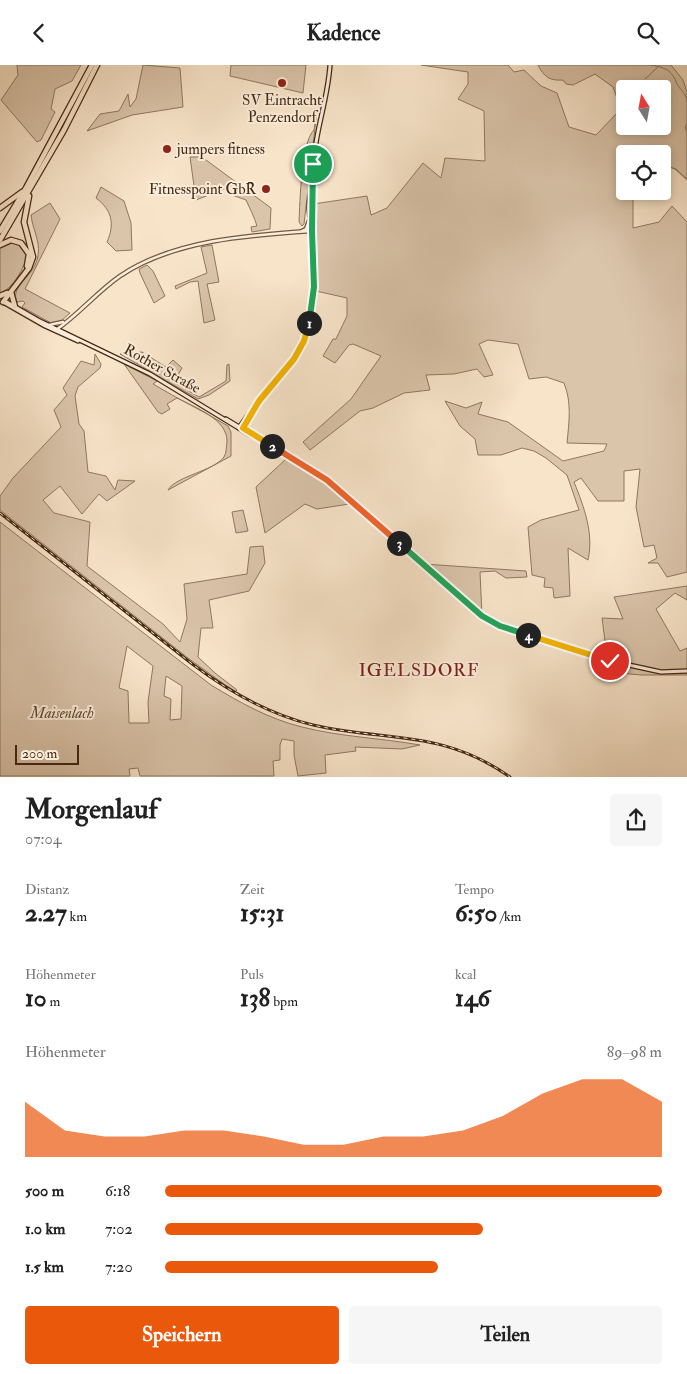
<!DOCTYPE html>
<html lang="de">
<meta charset="utf-8">
<style>
:root{--surface:#fff;--page:#f6f6f6;--text:#222;--muted:#767676;--accent:#ea580c}
body{margin:0;font-family:"IM FELL Double Pica",serif;background:var(--page);color:var(--text);height:100vh;display:flex;flex-direction:column;font-size:19px;white-space:nowrap}
*{box-sizing:border-box;margin:0}
p{font-size:16px;color:var(--muted)}
.icon{flex:none;width:28px;height:28px;fill:none;stroke:currentColor;stroke-width:2;stroke-linecap:round;stroke-linejoin:round}
.map{position:relative;height:712px;overflow:hidden}
.details{display:flex;flex-direction:column;background:var(--surface);flex:1}
.details>*{flex:none}
.needle{width:32px;rotate:349deg}
.controls{position:absolute;left:616px;top:15px;display:grid;gap:10px}
.controls a{display:grid;place-items:center;width:55px;height:55px;border-radius:5px;background:var(--surface);box-shadow:0 2px 8px #0003;font-size:25px}
.scale{position:absolute;left:15px;bottom:12px;width:64px;box-sizing:border-box;padding-left:5px;border:2px solid #472a12;border-top:0;font-size:14px;line-height:18px;white-space:nowrap;color:#472a12;-webkit-text-stroke:4px #faeddc;paint-order:stroke}
.pin{position:absolute;display:grid;place-items:center;width:42px;height:42px;color:#fff;margin:-21px;border:2px solid #fff;border-radius:50%;box-shadow:0 1px 5px #0007}
.km{position:absolute;width:25px;height:25px;margin:-12px;border-radius:50%;background:#222;color:#fff;font-size:14px;line-height:25px;text-align:center}
.round{display:grid;place-items:center;flex:none;width:52px;height:52px;border-radius:5px;background:var(--page)}
.summary{display:flex;align-items:center;justify-content:space-between;height:85px;padding:0 25px}
h1{font-size:28px;font-weight:700;line-height:38px}
.stats{display:grid;grid-template-columns:repeat(3,1fr);gap:8px;height:85px;padding:5px 25px}
.stats div{display:grid;align-content:center}
.stats b{font-size:25px;font-weight:700}
.stats small{font-size:14px;font-weight:400}
.stats p{font-size:14px}
.chart{height:140px;padding:10px 25px}
.chart p{display:flex;justify-content:space-between}
.chart svg{width:100%;height:90px;margin-top:5px;fill:var(--accent);opacity:.7}
.primary-button{display:flex;gap:10px;margin-top:auto;padding:10px 25px}
.primary-button a{flex:1;height:58px;border-radius:5px;background:var(--accent);color:#fff;font-size:20px;font-weight:700;line-height:58px;text-align:center}
.primary-button a+a{background:var(--page);color:var(--text)}
ul{padding:0 25px;list-style:none;font-size:16px}
li{display:grid;grid-template-columns:80px 60px 1fr;align-items:center;height:38px}
li i{height:12px;border-radius:6px;background:var(--accent)}
header{display:flex;justify-content:space-between;align-items:center;height:65px;padding:0 25px;background:var(--surface);font-size:22px;font-weight:700}
.map>svg:first-child{display:block}
</style>
<header><svg class="icon" aria-label="back" viewBox="0 0 24 24"><path d="M15 5l-7 7 7 7"/></svg>Kadence<svg class="icon" aria-label="search" viewBox="0 0 24 24"><circle cx="10" cy="10" r="6"/><path d="M15 15l6 6"/></svg></header>
<div class="map">
<svg width="687" height="712" viewBox="0 0 687 712">
<rect width="100%" height="100%" fill="#f8e4c9"/>
<filter id="stains"><feTurbulence type="fractalNoise" baseFrequency=".004" numOctaves="4"/><feColorMatrix values="0 0 0 0 .2 0 0 0 0 .09 0 0 0 0 .02 0 0 0 .5 -.17"/></filter>
<radialGradient id="worn" r=".72"><stop offset=".6" stop-color="#630" stop-opacity="0"/><stop offset="1" stop-color="#630" stop-opacity=".3"/></radialGradient>
<g fill="#dac4aa" stroke="#90775e" fill-rule="evenodd">
<polygon points="17,0 81,0 72,16 55,24 51,44 55,47 41,75 37,77 1,35 18,10"/>
<polygon points="143,0 180,3 183,42 132,50 87,66 100,49 119,46 128,29 130,42 136,34"/>
<polygon points="231,0 306,0 303,28 230,11"/>
<path d="M421,0h87l6,7 10,-2 17,16 16,7 12,34 27,8 25,-26 -8,-22 -18,-13 -22,11 -7,-1 -3,-4c-13,1 -19,-3 -25,-15h133l12,15 4,12v87l-11,-10 -13,-4 -1,-11h-37v37h8v37l26,-6 13,-16 15,16v350l-20,5 -9,-14h-10l9,-5 -3,-13 -10,2 -8,-40 4,-38 -16,2v30h-26l-17,-23 -7,4c10,25 20,51 14,78l-20,-12 2,48 -16,2 -1,-10 -9,-1 1,-9 -13,-3 -4,-48 13,-7 38,-10 -12,-35 -21,-17 -12,-7 -12,-3 -21,7h-23l-3,-16 -15,-13 -15,-25 21,7 16,-6 -4,12 30,8 55,39 41,-10 3,-7 -40,-1c2,-21 5,-40 -3,-60l-18,-6 -17,2 -11,-35 -30,-4 -9,4 14,31 -9,2 -7,-8 -23,5 -28,1 4,15 -26,3 -31,15 -13,3 -50,39 -7,-8 48,-43 30,-43 -28,-12 -4,1 -14,18 -12,-7 10,-17h3l11,-23v-18l-31,-7 -3,-87 54,-8 4,19 16,-7 36,-45 18,15 4,-20 40,3 -1,-50 -26,-12 10,-15v-12zM625,24h37v37h-37z"/>
<path d="M317,45l-13,114 -2,2 -3,-4c1,-19 2,-80 15,-92z"/>
<path d="M190,92h12l69,51 -1,21 -18,3 -1,-5 6,-1c-3,-10 -7,-17 -11,-26l-14,-5 -8,-6 -28,11z"/>
<path d="M101,122l23,14 7,22 1,27 -16,1 -9,-9c8,-18 5,-32 -11,-44z"/>
<path d="M50,138l10,16 -35,70 45,24 -9,8 -10,2 -29,-16 3,-4 -2,-2 -6,1c-7,-14 13,-25 18,-37 9,-19 -2,-32 -4,-50z"/>
<path d="M9,177h9l9,12c-2,14 -14,34 -27,40v-47z"/>
<polygon points="212,180 219,217 207,219 215,255 204,258 198,216 190,217 176,224 175,221 207,208 201,182"/>
<polygon points="147,200 153,206 165,231 154,238 140,208 139,204"/>
<polygon points="142,287 166,302 173,295 182,303 174,317 199,332 226,316 227,300 229,299 230,316 209,330 198,334 120,289"/>
<polygon points="95,289 101,299 100,303 78,322 75,331 79,359 84,366 88,407 106,411 115,425 118,415 135,416 107,436 99,429 82,449 60,421 43,435 54,448 90,457 87,501 163,559 180,577 187,554 184,519 247,509 250,482 263,481 265,498 249,526 209,535 213,563 201,563 198,592 215,608 237,625 235,627 188,593 0,445 0,431 13,413 61,362 54,345 67,330 63,323 81,296 94,300"/>
<path d="M124,299l33,17 -4,3c25,15 50,27 75,42l3,6v24l-63,34c8,-14 46,-19 56,-33 3,-5 2,-10 3,-15 1,-23 -33,-35 -50,-44l-10,6 3,5 -8,5 -4,-2z"/>
<polygon points="286,394 328,420 349,439 317,444 305,439 265,468 256,422"/>
<polygon points="243,445 248,466 236,468 232,447"/>
<path d="M0,457l211,163c28,17 58,34 91,42 39,10 79,11 118,18l-18,4 -47,-2 1,4 -31,4 1,18 -28,3 -4,-21v-14l-12,-2 -2,6v15l-7,1 1,15h-134l-2,-8 -9,1 1,7h-130zM127,581l26,20 -5,36 1,21h-20l-1,-32 -9,-3zM166,611l16,10 -1,33 -11,1 1,-21 -7,-3z"/>
<polygon points="424,499 526,506 527,512 506,513 495,506 480,507 482,552"/>
<polygon points="687,521 687,535 675,528 656,544 680,586 687,583 687,610 641,610 609,607 602,553 623,554 614,532"/>
</g>
<g fill="none" stroke-linecap="round" stroke-linejoin="round">
<g stroke="#8d745b" stroke-width="1">
<path d="M650,0c15,2 22,5 27,19 4,7 9,9 10,17"/>
<polyline points="645,14 658,2"/>
<polyline points="687,58 685,63 687,67"/>
<polyline points="641,82 649,89"/>
<polyline points="662,99 675,104 687,115"/>
</g>
<g stroke="#735840" stroke-width="5">
<g id="tertiary">
<polyline points="302,166 306,164 309,156"/>
<polyline points="49,260 63,257"/>
<path d="M56,265c23,-16 41,-38 64,-54 53,-36 129,-41 191,-45"/>
</g>
</g>
<g stroke="#472a12" stroke-width="5.5">
<g id="secondary">
<polyline points="310,130 309,143 311,166"/>
<polyline points="5,236 38,255 150,309 250,370"/>
<polyline points="3,237 45,261 78,276"/>
<polyline points="226,354 327,415 473,544 500,561 615,597 661,607 687,606"/>
<path d="M239,363c18,-29 47,-50 62,-81 24,-51 8,-125 12,-181 2,-34 15,-67 17,-101"/>
<polyline points="243,363 249,351"/>
</g>
</g>
<g stroke="#472a12" stroke-width="7">
<g id="motorway">
<polyline points="0,143 22,127"/>
<polyline points="0,166 26,123 92,0"/>
<polyline points="0,175 64,65 97,0"/>
<polyline points="0,180 11,175 21,178 29,189 27,201"/>
<polyline points="11,227 15,242"/>
<polyline points="0,231 7,228"/>
<polyline points="3,237 29,203 33,192 24,157 29,131"/>
</g>
</g>
<use href="#tertiary" stroke="#faeddc" stroke-width="2.5"/>
<use href="#secondary" stroke="#faeddc" stroke-width="3"/>
<use href="#motorway" stroke="#f8e4c9" stroke-width="4.5"/>
<g stroke="#472a12" stroke-width="3">
<path id="rail" d="M0,448l191,150c37,28 77,51 122,62 74,17 129,4 197,52"/>
</g>
<use href="#rail" stroke="#faeddc" stroke-width="1" stroke-dasharray="4" stroke-linecap="butt"/>
</g>
<g fill="none" stroke-linecap="round" stroke-linejoin="round">
<g stroke="#fff" stroke-width="10">
<polyline id="split-1" points="309,258 314,222 312,166 313,99"/>
</g>
<g stroke="#fff" stroke-width="10">
<polyline id="split-2" points="272,381 243,363 259,336 294,294 304,276 309,258"/>
</g>
<g stroke="#fff" stroke-width="10">
<polyline id="split-3" points="272,381 327,415 399,478"/>
</g>
<g stroke="#fff" stroke-width="10">
<polyline id="split-4" points="399,478 482,551 500,561 528,570"/>
</g>
<g stroke="#fff" stroke-width="10">
<polyline id="split-5" points="528,570 610,596"/>
</g>
<use href="#split-1" stroke="#22a559" stroke-width="6"/>
<use href="#split-2" stroke="#f5b400" stroke-width="6"/>
<use href="#split-3" stroke="#f0652b" stroke-width="6"/>
<use href="#split-4" stroke="#22a559" stroke-width="6"/>
<use href="#split-5" stroke="#f5b400" stroke-width="6"/>
</g>
<g fill="#8f2418" stroke="#faeddc" stroke-width="2">
<circle cx="282" cy="18" r="5"/>
<circle cx="167" cy="84" r="5"/>
<circle cx="266" cy="124" r="5"/>
</g>
<g text-anchor="middle" dominant-baseline="central" stroke-width="4" stroke-linejoin="round" paint-order="stroke">
<g font-size="15" fill="#472a12" stroke="#faeddc">
<text x="282" y="35">SV Eintracht<tspan x="282" dy="17">Penzendorf</tspan></text>
<text x="177" y="84" text-anchor="start">jumpers fitness</text>
<text x="256" y="124" text-anchor="end">Fitnesspoint GbR</text>
</g>
<g font-size="15" fill="#472a12" stroke="#faeddc">
<text transform="translate(162 304) rotate(29)">Rother Straße</text>
</g>
<g font-size="15" font-style="italic" fill="#644930" stroke="#faeddc">
<text x="62" y="648">Maisenlach</text>
</g>
<g font-size="18" letter-spacing="1" fill="#7a1f14" stroke="#faeddc">
<text x="419" y="605">IGELSDORF</text>
</g>
</g>
<rect width="100%" height="100%" filter="url(#stains)"/>
<rect width="100%" height="100%" fill="url(#worn)"/>
</svg>
<div class="controls">
<a><svg class="needle" viewBox="-14 -14 28 28"><path d="M0-13l5 13h-10z" fill="#e53935"/><path d="M0 13l5-13h-10z" fill="#767676"/></svg></a>
<a><svg class="icon" aria-label="locate" viewBox="0 0 24 24"><circle cx="12" cy="12" r="6"/><path d="M12 2v4M12 18v4M2 12h4M18 12h4"/></svg></a>
</div>
<div class="scale">200 m</div>
<div class="pin" style="left:313px;top:99px;background:#1e9e55"><svg class="icon" aria-label="arrive" viewBox="0 0 24 24"><path d="M6 21V4h12l-3 4 3 4H6"/></svg></div>
<div class="pin" style="left:610px;top:596px;background:#d93025"><svg class="icon" aria-label="check" viewBox="0 0 24 24"><path d="M5 12l5 5 9-10"/></svg></div>
<b class="km" style="left:309px;top:258px">1</b>
<b class="km" style="left:272px;top:381px">2</b>
<b class="km" style="left:399px;top:478px">3</b>
<b class="km" style="left:528px;top:570px">4</b>
</div>
<section class="details">
<div class="summary"><div><h1>Morgenlauf</h1><p>07:04</p></div><a class="round"><svg class="icon" aria-label="share" viewBox="0 0 24 24"><path d="M12 15V3M7 8l5-5 5 5M5 13v7h14v-7"/></svg></a></div>
<div class="stats">
<div><p>Distanz</p><b>2.27<small> km</small></b></div>
<div><p>Zeit</p><b>15:31</b></div>
<div><p>Tempo</p><b>6:50<small> /km</small></b></div>
</div>
<div class="stats">
<div><p>Höhenmeter</p><b>10<small> m</small></b></div>
<div><p>Puls</p><b>138<small> bpm</small></b></div>
<div><p>kcal</p><b>146</b></div>
</div>
<div class="chart"><p><span>Höhenmeter</span>89–98 m</p>
<svg viewBox="0 0 160 44" preserveAspectRatio="none"><path d="M0 44V17L10 31L20 34L30 34L40 31L50 31L60 34L70 38L80 38L90 34L100 34L110 31L120 24L130 13L140 6L150 6L160 17V44z"/></svg>
</div>
<ul>
<li><b>500 m</b>6:18<i style="width:100%"></i></li>
<li><b>1.0 km</b>7:02<i style="width:64%"></i></li>
<li><b>1.5 km</b>7:20<i style="width:55%"></i></li>
</ul>
<div class="primary-button"><a>Speichern</a><a>Teilen</a></div>
</section>
